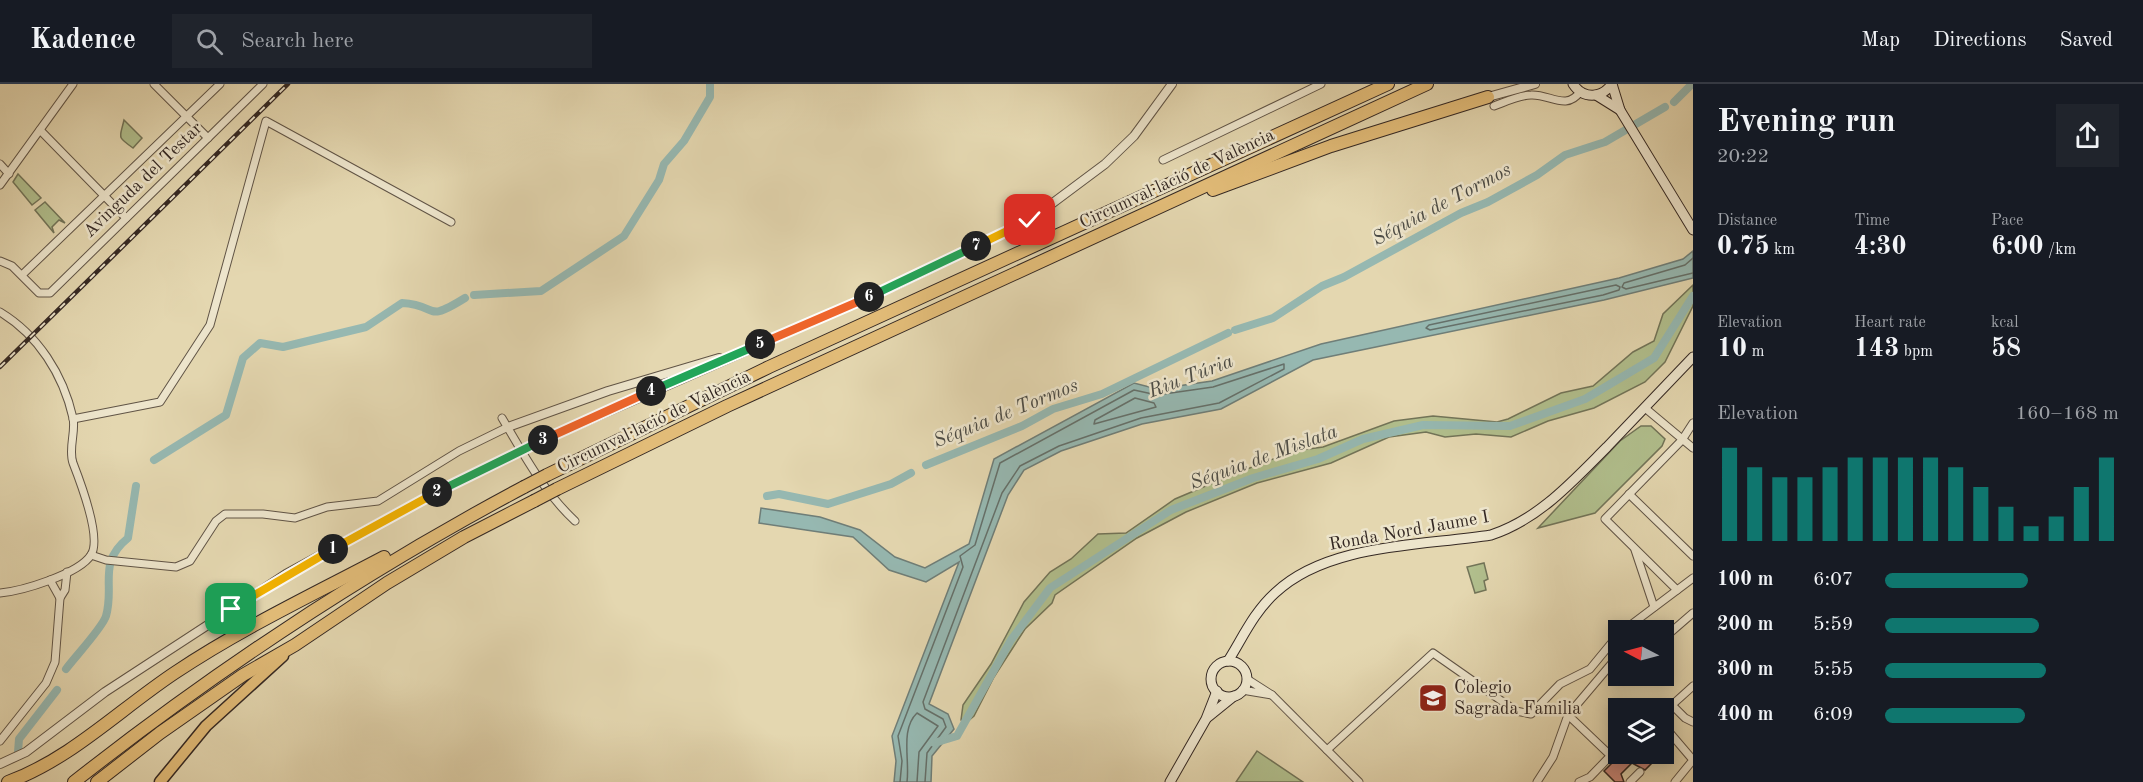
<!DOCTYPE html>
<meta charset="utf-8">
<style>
:root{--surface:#171b24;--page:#20242c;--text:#f1f3f6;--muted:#9ea1a6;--line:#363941;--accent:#0f766e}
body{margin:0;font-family:"Old Standard TT",serif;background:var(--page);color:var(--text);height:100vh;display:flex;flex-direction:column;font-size:22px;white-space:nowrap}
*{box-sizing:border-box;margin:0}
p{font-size:20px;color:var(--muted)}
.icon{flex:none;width:33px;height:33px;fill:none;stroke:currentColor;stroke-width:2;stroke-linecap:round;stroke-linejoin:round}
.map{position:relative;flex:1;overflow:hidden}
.side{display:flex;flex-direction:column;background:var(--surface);width:450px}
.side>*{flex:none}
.needle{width:39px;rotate:276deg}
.fabs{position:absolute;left:1608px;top:536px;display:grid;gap:12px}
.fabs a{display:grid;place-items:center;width:66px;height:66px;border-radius:0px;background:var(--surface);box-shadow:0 3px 15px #0003;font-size:30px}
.pin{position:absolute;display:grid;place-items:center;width:51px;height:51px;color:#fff;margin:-26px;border-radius:12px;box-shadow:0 3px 9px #0006}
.km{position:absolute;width:30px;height:30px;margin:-15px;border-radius:50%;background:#222;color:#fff;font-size:16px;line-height:30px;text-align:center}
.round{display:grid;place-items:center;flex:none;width:63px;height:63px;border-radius:0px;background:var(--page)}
.headline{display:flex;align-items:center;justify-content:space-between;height:102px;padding:0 24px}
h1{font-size:33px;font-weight:800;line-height:45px}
.metrics{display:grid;grid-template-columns:repeat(3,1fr);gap:9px;height:102px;padding:6px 24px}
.metrics div{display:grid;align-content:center}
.metrics b{font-size:26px;font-weight:800}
.metrics small{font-size:16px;font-weight:400}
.metrics p{font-size:16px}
.chart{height:168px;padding:12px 24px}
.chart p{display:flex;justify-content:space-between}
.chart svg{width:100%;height:108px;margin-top:6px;stroke:var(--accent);stroke-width:6}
ul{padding:0 24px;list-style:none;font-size:20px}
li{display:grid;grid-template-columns:96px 72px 1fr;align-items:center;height:45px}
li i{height:15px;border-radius:8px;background:var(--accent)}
header{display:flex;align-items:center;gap:36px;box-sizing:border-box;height:84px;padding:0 30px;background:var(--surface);border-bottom:2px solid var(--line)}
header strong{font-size:28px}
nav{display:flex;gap:33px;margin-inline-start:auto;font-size:21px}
.search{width:420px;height:54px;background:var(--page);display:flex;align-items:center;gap:15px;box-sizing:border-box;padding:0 21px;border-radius:0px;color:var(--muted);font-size:22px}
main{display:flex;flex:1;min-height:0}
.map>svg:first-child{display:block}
</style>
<header>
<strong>Kadence</strong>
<div class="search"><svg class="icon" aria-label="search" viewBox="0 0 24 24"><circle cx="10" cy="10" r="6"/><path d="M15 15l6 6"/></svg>Search here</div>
<nav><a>Map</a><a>Directions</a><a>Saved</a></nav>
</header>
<main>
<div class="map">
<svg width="1693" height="698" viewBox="0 0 1693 698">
<rect width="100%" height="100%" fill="#e4d7b0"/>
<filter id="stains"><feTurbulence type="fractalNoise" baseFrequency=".00333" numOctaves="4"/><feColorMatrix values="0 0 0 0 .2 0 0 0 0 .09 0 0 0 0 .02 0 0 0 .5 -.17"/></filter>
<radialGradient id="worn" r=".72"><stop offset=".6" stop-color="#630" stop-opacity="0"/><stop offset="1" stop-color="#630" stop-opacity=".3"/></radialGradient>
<g fill="#b1bf8d" stroke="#727458" stroke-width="1.5">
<path d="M124,36l18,18 -9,10c-17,-12 -13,-10 -9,-28z"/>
<polygon points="18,90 41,114 32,121 13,98"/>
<polygon points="45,118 65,139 59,136 52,143 54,149 35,126"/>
<polygon points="1693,201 1693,222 1665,278 1645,298 1594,324 1548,337 1511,353 1476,350 1445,353 1426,348 1389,353 1331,379 1257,399 1186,428 1137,454 1055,511 1052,519 1025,545 994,593 974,632 967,638 961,636 963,621 991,580 1024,518 1050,488 1071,475 1098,450 1126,449 1175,415 1234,390 1294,367 1323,363 1394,337 1433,332 1497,338 1508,335 1561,309 1593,302 1633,268 1654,257 1663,230"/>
<polygon points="1641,342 1651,342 1665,355 1662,362 1595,429 1538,444 1620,357"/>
<polygon points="1484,479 1488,495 1484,497 1486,506 1475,509 1467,483"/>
<polygon points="1257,667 1303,698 1236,698"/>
</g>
<polygon fill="#96b8b1" stroke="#6f7e78" stroke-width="1.5" points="1693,167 1693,194 1604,216 1313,276 1221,325 1142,340 1061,367 1024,386 1008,411 929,620 948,630 954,645 932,672 931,698 894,698 896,677 892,652 959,478 926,498 889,486 853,453 759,439 761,424 820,433 860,446 895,473 925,484 969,460 994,375 1134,299 1157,305 1212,297 1321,260 1619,194 1683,175"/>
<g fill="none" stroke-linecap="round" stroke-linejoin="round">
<g stroke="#65706a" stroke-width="1.5">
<polyline points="1693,174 1685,181 1624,199 1622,203 1626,205 1693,189"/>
<polygon points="1616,201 1620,203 1619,206 1603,211 1430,246 1426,244 1429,241"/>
<polygon points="1135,314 1154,319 1156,323 1094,340 1095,336"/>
<polyline points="900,698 902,677 898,652 963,483 960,472 975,461 1000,379 1134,306 1157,311 1213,303 1284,280 1284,285 1219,319 1141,334 1059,362 1020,382 1002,409 923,618 925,625 943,635 946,643 927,669 925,698"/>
<path d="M907,698c3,-22 -7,-53 10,-69l21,13 -19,26 -2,30"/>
</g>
<g stroke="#96b8b1" stroke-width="8">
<polyline points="1674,18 1692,0"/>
<polyline points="474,211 541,207 624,152 659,96 664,80 684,57 710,13 710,0"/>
<polyline points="1235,246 1273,234 1322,202 1344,193 1461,129 1488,118 1537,91 1565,71 1605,58 1665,23"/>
<path d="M154,376l72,-45 17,-57 17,-15 23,4 83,-20 36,-24c38,2 21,21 63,-5"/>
<polyline points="926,381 1022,342 1053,325 1102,310 1228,249"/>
<polyline points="767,412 779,410 828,420 891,400 911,389"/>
<path d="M66,585c8,-11 37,-42 40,-53 9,-31 -9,-53 22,-78l8,-52"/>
<polyline points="934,659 957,652 1011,556 1050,504 1171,426 1253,394 1318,375 1363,355 1423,341 1510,342 1585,315 1654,274 1693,212"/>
<polyline points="18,668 19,655 57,606"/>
</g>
</g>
<polygon fill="#cc897c" stroke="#342823" stroke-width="1.5" points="1622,669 1646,669 1654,677 1645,686 1632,679 1621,690 1624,698 1615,698 1604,687"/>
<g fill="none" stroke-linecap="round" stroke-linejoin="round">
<g stroke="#605446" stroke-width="9">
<g id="minor">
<polyline points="154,0 208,54"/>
<path d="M1494,22c11,-4 25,-11 37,-11 19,-1 35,16 49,-3"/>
<polyline points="40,46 126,134"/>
<polyline points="1163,76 1321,0"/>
<polyline points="0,80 9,90"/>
<polyline points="0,101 73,0"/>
<polyline points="0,177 12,182 39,209 50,209 263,0"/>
<polyline points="22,191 220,0"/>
<path d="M0,228c38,23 63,62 73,106 3,14 -5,31 0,45 7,18 29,75 18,92 -12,19 -69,36 -91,38"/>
<polyline points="1645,324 1693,364"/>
<path d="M502,334c22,37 41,73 73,103"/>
<polyline points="73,335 160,318 210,241 266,37 451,138"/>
<polyline points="1629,410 1693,472"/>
<polyline points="1635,466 1654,523"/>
<polyline points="91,471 106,476 176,483 190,477 216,437 225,430 263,430 295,434 327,423 378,417 459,367 508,343"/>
<polyline points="50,496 60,514"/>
<polyline points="1677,506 1605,435 1682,356 1693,339"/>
<polyline points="1624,546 1693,494"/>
<polyline points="1664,554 1693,529"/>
<polyline points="1242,606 1272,611 1247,595"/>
<polyline points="1272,611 1359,698"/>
<polyline points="1672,621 1685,634 1693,638"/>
<polyline points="1664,625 1672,621 1693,602"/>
<polyline points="1568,631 1611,672"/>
<polyline points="1664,642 1693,676 1675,698"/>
<polyline points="0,657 46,599 55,578 60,514 65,506 67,488"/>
<polyline points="1327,666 1433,569 1516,627 1531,630 1560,600 1590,585 1618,551"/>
<polyline points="1537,698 1553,673 1568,631 1618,572"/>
<polyline points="1579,698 1590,693 1618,664"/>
<polyline points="1630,698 1640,688"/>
</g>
</g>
<g stroke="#605446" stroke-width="10">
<g id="tertiary">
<polyline points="1488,13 1535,0"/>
<polyline points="508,343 608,307 719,274"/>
<polyline points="532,361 898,200 1030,136 1105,80 1134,52 1172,0"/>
<polyline points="0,680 26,668 105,608 286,490 431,411 508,373"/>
</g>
</g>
<g stroke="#342823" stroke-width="11">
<g id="secondary">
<path d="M1573,0c10,15 28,15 39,0"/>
<polyline points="1612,0 1620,26 1693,146"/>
<polyline points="1596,11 1620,26"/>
<path d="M1228,577c15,-24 26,-49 47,-68 53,-50 147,-47 216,-58 48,-16 80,-52 116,-88 29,-30 57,-60 86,-90"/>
<circle cx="1229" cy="595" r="18"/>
<polyline points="1208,633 1234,612"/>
<polyline points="1170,698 1206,635 1217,607"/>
</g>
</g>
<g stroke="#342823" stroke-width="13">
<polyline id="trunk" points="160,698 206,642 283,572"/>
</g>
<g stroke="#342823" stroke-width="14">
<g id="motorway">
<polyline points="1213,106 1331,62 1488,13"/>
<polyline points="547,391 769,283 1388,0"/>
<polyline points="557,405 727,322 1427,0"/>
<path d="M8,698c63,-23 112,-73 168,-110 66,-44 138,-78 208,-115"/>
<path d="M74,698c141,-111 292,-211 450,-295"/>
<polyline points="97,698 160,649 243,591 295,561 387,499 464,453 534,417"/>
</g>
</g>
<use href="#minor" stroke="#ede5cc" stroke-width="7"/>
<use href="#tertiary" stroke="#ede5cc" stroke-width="8"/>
<use href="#secondary" stroke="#ede5cc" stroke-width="9"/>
<use href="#trunk" stroke="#e2bc78" stroke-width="10"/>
<use href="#motorway" stroke="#e2bc78" stroke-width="12"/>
<g stroke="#342823" stroke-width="4.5">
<polyline id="rail" points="0,283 288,0"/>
</g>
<use href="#rail" stroke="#ede5cc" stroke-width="2" stroke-dasharray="7" stroke-linecap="butt"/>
<g stroke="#605446" stroke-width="10" stroke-linecap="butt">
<polyline id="tertiary-bridge" points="508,373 532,361"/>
</g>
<g stroke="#342823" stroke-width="14" stroke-linecap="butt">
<g id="motorway-bridge">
<polyline points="524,403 547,391"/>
<polyline points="534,417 557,405"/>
</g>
</g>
<use href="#tertiary-bridge" stroke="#ede5cc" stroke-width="8"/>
<use href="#motorway-bridge" stroke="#e2bc78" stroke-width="12"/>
</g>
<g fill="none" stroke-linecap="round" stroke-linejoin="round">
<g stroke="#fff" stroke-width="12">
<polyline id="split-1" points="231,525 333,465"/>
</g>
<g stroke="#fff" stroke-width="12">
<polyline id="split-2" points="333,465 437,408"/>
</g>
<g stroke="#fff" stroke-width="12">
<polyline id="split-3" points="437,408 543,356"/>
</g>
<g stroke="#fff" stroke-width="12">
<polyline id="split-4" points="543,356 651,307"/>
</g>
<g stroke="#fff" stroke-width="12">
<polyline id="split-5" points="651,307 760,260"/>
</g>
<g stroke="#fff" stroke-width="12">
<polyline id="split-6" points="760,260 869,213"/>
</g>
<g stroke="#fff" stroke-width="12">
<polyline id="split-7" points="869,213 976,162"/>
</g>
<g stroke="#fff" stroke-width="12">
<polyline id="split-8" points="976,162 1030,136"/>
</g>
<use href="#split-1" stroke="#f5b400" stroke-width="8"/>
<use href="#split-2" stroke="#f5b400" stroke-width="8"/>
<use href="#split-3" stroke="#22a559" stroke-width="8"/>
<use href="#split-4" stroke="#f0652b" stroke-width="8"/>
<use href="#split-5" stroke="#22a559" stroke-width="8"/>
<use href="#split-6" stroke="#f0652b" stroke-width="8"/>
<use href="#split-7" stroke="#22a559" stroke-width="8"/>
<use href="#split-8" stroke="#f5b400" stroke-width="8"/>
</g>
<defs>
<g id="school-square" transform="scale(1.5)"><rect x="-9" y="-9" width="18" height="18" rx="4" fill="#8f2418" stroke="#ede5cc"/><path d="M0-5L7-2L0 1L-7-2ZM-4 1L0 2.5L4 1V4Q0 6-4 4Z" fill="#fff"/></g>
</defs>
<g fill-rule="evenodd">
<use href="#school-square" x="1433" y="614"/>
</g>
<g text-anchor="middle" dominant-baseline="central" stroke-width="5" stroke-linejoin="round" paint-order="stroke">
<g font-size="18" fill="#342823" stroke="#ede5cc">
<text transform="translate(1177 95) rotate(-25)">Circumval·lació de València</text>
<text transform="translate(143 96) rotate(-44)">Avinguda del Testar</text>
<text transform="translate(654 338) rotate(-26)">Circumval·lació de València</text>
<text transform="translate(1409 447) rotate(-10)">Ronda Nord Jaume I</text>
</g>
<g font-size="18" fill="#342823" stroke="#ede5cc" text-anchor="start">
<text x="1454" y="604">Colegio<tspan x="1454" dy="21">Sagrada Familia</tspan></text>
</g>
<g font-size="20" font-style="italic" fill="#4c4c46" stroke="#ede5cc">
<text transform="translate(1442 121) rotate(-28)">Séquia de Tormos</text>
<text transform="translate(1191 293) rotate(-21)">Riu Túria</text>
<text transform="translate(1006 330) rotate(-22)">Séquia de Tormos</text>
<text transform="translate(1264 374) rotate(-20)">Séquia de Mislata</text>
</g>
</g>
<rect width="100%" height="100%" filter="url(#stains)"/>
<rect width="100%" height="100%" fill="url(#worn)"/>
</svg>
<div class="fabs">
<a><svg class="needle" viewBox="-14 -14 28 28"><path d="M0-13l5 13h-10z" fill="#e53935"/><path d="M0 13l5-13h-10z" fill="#9ea1a6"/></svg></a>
<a><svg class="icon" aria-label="layers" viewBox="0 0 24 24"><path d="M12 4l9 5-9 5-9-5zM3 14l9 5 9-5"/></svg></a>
</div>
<div class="pin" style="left:231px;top:525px;background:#1e9e55"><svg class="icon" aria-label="arrive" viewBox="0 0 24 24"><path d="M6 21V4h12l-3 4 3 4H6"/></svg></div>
<div class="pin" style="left:1030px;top:136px;background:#d93025"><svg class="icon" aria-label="check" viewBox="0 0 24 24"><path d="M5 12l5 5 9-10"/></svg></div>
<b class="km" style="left:333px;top:465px">1</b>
<b class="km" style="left:437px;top:408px">2</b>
<b class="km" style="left:543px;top:356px">3</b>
<b class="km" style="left:651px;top:307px">4</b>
<b class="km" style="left:760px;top:260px">5</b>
<b class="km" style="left:869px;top:213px">6</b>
<b class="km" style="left:976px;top:162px">7</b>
</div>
<section class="side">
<div class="headline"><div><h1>Evening run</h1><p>20:22</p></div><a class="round"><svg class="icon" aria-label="share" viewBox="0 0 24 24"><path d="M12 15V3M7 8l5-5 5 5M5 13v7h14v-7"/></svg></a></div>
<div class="metrics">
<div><p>Distance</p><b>0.75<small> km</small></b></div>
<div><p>Time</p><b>4:30</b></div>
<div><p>Pace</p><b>6:00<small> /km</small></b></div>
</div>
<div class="metrics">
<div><p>Elevation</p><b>10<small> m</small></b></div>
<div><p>Heart rate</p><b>143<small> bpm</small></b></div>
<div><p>kcal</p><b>58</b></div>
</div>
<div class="chart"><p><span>Elevation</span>160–168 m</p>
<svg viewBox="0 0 160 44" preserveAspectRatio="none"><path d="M5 44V6M15 44V14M25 44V18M35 44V18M45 44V14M55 44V10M65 44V10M75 44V10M85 44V10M95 44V14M105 44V22M115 44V30M125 44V38M135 44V34M145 44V22M155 44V10"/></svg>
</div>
<ul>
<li><b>100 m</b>6:07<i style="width:61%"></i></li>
<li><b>200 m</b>5:59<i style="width:66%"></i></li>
<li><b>300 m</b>5:55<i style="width:69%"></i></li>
<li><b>400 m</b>6:09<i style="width:60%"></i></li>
</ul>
</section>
</main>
